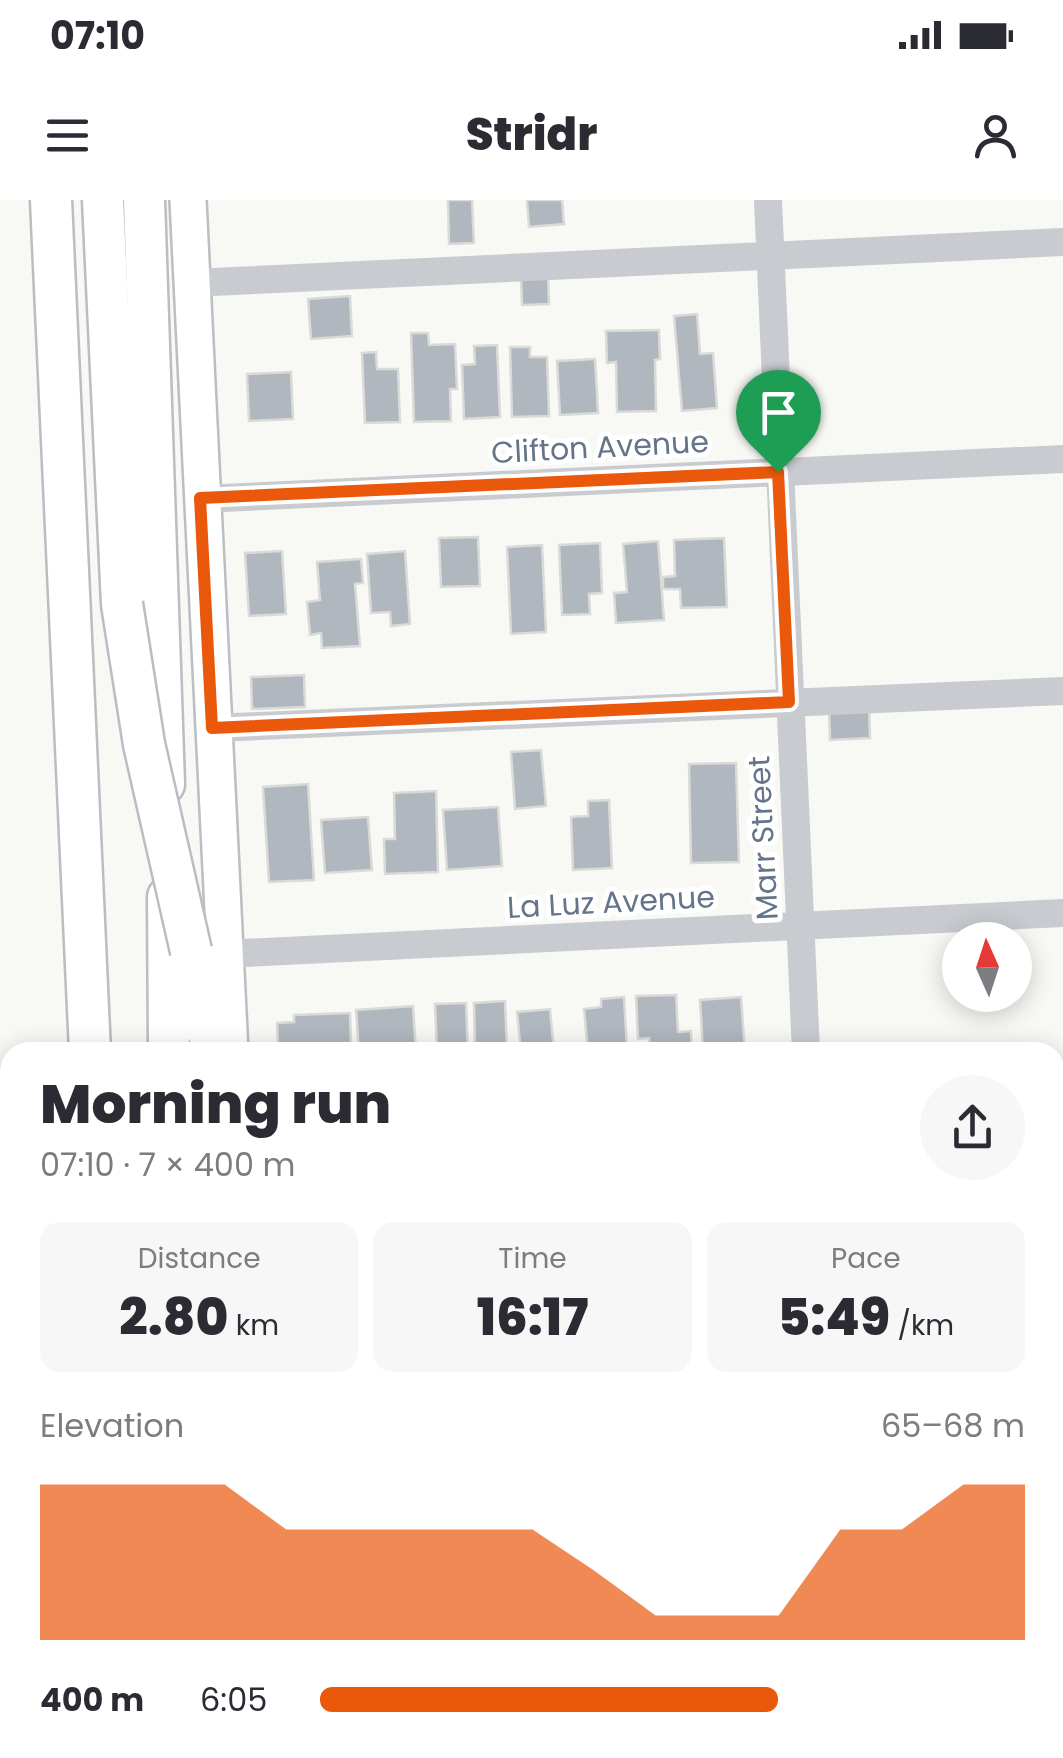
<!DOCTYPE html>
<meta charset="utf-8">
<style>
:root{--surface:#fff;--page:#f7f7f7;--text:#2b2b33;--muted:#7c7c81;--accent:#ea580c}
body{margin:0;font-family:Poppins,sans-serif;background:var(--page);color:var(--text);height:100vh;display:flex;flex-direction:column;font-size:38px;white-space:nowrap}
*{box-sizing:border-box;margin:0}
p{font-size:32px;color:var(--muted)}
.icon{flex:none;width:55px;height:55px;fill:none;stroke:currentColor;stroke-width:2;stroke-linecap:round;stroke-linejoin:round}
.map{position:relative;flex:1;overflow:hidden}
.details{position:absolute;left:0px;top:842px;width:1065px;height:718px;display:flex;flex-direction:column;background:var(--surface);border-radius:30px 30px 0 0;box-shadow:0 5px 25px #0003}
.details>*{flex:none}
.needle{width:65px;rotate:357deg}
.fabs{position:absolute;left:942px;top:722px;display:grid;gap:20px}
.fabs a{display:grid;place-items:center;width:90px;height:90px;border-radius:50%;background:var(--surface);box-shadow:0 5px 25px #0003;font-size:50px}
.pin{position:absolute;display:grid;place-items:center;width:85px;height:85px;color:#fff;margin:-102px -42px;border-radius:50% 50% 50% 0;rotate:-45deg;box-shadow:0 0 10px #0007}
.pin .icon{rotate:45deg}
.round{display:grid;place-items:center;flex:none;width:105px;height:105px;border-radius:52px;background:var(--page)}
.overview{display:flex;align-items:center;justify-content:space-between;height:170px;padding:0 40px}
h1{font-size:55px;font-weight:800;line-height:75px}
.figures{display:grid;grid-template-columns:repeat(3,1fr);gap:15px;height:170px;padding:10px 40px}
.figures div{display:grid;align-content:center;border-radius:20px;background:var(--page);text-align:center}
.figures b{font-size:50px;font-weight:800}
.figures small{font-size:28px;font-weight:400}
.figures p{font-size:28px}
.chart{height:280px;padding:20px 40px}
.chart p{display:flex;justify-content:space-between}
.chart svg{width:100%;height:180px;margin-top:10px;fill:var(--accent);opacity:.7}
ul{padding:0 40px;list-style:none;font-size:32px}
li{display:grid;grid-template-columns:160px 120px 1fr;align-items:center;height:75px}
li i{height:25px;border-radius:12px;background:var(--accent)}
.status{display:flex;justify-content:space-between;align-items:center;height:70px;padding:0 50px;background:var(--surface);direction:ltr}
.status svg{height:28px;fill:currentColor}
header{display:flex;justify-content:space-between;align-items:center;height:130px;padding:0 40px;background:var(--surface);font-size:45px;font-weight:800}
.map>svg:first-child{display:block}
</style>
<div class="status"><b>07:10</b><svg viewBox="0 0 49 12"><path d="M0 12V9h3v3zM5 12V6h3v6zM10 12V3h3v9zM15 12V0h3v12zM26 1h20v11H26zM47 4h2v5h-2z"/></svg></div>
<header><svg class="icon" aria-label="menu" viewBox="0 0 24 24"><path d="M4 6h16M4 12h16M4 18h16"/></svg>Stridr<svg class="icon" aria-label="person" viewBox="0 0 24 24"><circle cx="12" cy="8" r="4"/><path d="M4 21q1-7 8-7t8 7"/></svg></header>
<div class="map">
<svg width="1063" height="1558" viewBox="0 0 1063 1558">
<rect width="100%" height="100%" fill="#f8f8f5"/>
<g fill="#b0b7bf" stroke="#dadad8" stroke-width="2.5">
<polygon points="448,0 472,0 474,43 449,44"/>
<polygon points="527,0 562,0 564,24 529,27"/>
<polygon points="548,75 549,104 522,105 521,77"/>
<polygon points="350,96 352,136 311,139 308,99"/>
<polygon points="697,114 700,154 713,153 717,208 682,211 674,116"/>
<polygon points="659,130 660,159 655,160 656,211 617,212 616,162 607,163 606,131"/>
<polygon points="411,133 428,133 429,145 455,144 457,189 450,189 451,221 414,222"/>
<polygon points="497,145 500,217 464,219 462,165 475,164 474,146"/>
<polygon points="510,147 530,147 530,157 547,157 549,216 512,217"/>
<polygon points="376,152 377,169 398,169 400,222 365,223 362,153"/>
<polygon points="595,159 598,213 560,215 557,161"/>
<polygon points="291,172 293,219 249,221 247,174"/>
<polygon points="478,337 480,386 441,387 439,338"/>
<polygon points="724,338 727,407 681,408 680,389 663,389 663,377 675,376 674,340"/>
<polygon points="658,341 664,420 616,423 614,393 627,392 623,344"/>
<polygon points="600,343 602,393 589,394 590,414 562,415 559,345"/>
<polygon points="542,345 546,432 511,434 507,347"/>
<polygon points="282,351 286,414 249,416 245,353"/>
<polygon points="405,351 410,424 391,426 390,412 371,413 367,354"/>
<polygon points="361,359 363,383 355,384 360,446 322,448 321,433 310,435 307,402 320,400 317,362"/>
<polygon points="304,475 305,507 252,509 251,477"/>
<polygon points="869,507 870,538 830,540 829,508"/>
<polygon points="541,550 546,606 515,609 511,552"/>
<polygon points="736,563 739,662 691,663 689,564"/>
<polygon points="308,584 314,680 269,682 263,587"/>
<polygon points="436,591 438,672 385,674 384,639 395,639 394,593"/>
<polygon points="609,600 612,668 573,670 571,617 588,616 588,601"/>
<polygon points="498,607 502,666 447,670 443,610"/>
<polygon points="368,617 372,670 325,673 321,620"/>
<polygon points="676,795 678,832 691,831 692,852 650,852 649,838 638,839 636,796"/>
<polygon points="624,797 627,850 588,852 584,809 601,807 601,799"/>
<polygon points="741,797 745,852 703,852 700,800"/>
<polygon points="505,801 507,852 475,852 474,803"/>
<polygon points="466,803 468,852 437,852 435,804"/>
<polygon points="413,806 416,852 359,852 356,810"/>
<polygon points="550,809 554,852 521,852 517,812"/>
<polygon points="350,813 351,845 278,848 277,823 294,822 294,815"/>
<polygon points="349,846 349,852 318,852 318,848"/>
<rect x="1055" y="1228" width="8" height="48"/>
</g>
<g fill="none" stroke-linecap="round" stroke-linejoin="round">
<g stroke="#bbbec3" stroke-width="40">
<g id="major">
<polyline points="188,0 230,852"/>
<polyline points="0,1147 10,1146"/>
<polyline points="1055,1168 1063,1168"/>
<polyline points="262,1550 262,1558"/>
</g>
</g>
<g stroke="#babdc1" stroke-width="45">
<g id="highway">
<polyline points="51,0 90,852"/>
<polyline points="103,0 122,404"/>
<polyline points="144,0 164,584"/>
<polyline points="168,697 169,852"/>
<polyline points="191,751 202,819 217,852"/>
<polyline points="0,1215 10,1436"/>
<polyline points="15,1550 15,1558"/>
<polyline points="122,1550 123,1558"/>
</g>
</g>
<g stroke="#c8cbcf" stroke-width="28">
<polyline points="768,0 806,852"/>
<polyline points="191,83 1063,42"/>
<polyline points="200,299 1063,259"/>
<polyline points="213,528 1063,491"/>
<polyline points="223,754 1063,713"/>
<polyline points="1055,939 1063,939"/>
<polyline points="1055,995 1063,989"/>
<polyline points="1055,1047 1063,1047"/>
<polyline points="1055,1080 1063,1079"/>
<polyline points="1055,1104 1063,1104"/>
<polyline points="1055,1395 1063,1395"/>
<polyline points="836,1550 837,1558"/>
</g>
<use href="#major" stroke="#fff" stroke-width="35"/>
<use href="#highway" stroke="#fff" stroke-width="40"/>
<g stroke="#babdc1" stroke-width="45" stroke-linecap="butt">
<polyline id="highway-bridge" points="122,404 144,544 191,751"/>
</g>
<use href="#highway-bridge" stroke="#fff" stroke-width="40"/>
</g>
<g fill="none" stroke-linecap="round" stroke-linejoin="round">
<g stroke="#fff" stroke-width="20">
<polygon id="route" points="778,272 789,502 212,528 200,298"/>
</g>
<use href="#route" stroke="#ea580c" stroke-width="12"/>
</g>
<g text-anchor="middle" dominant-baseline="central" stroke-width="10" stroke-linejoin="round" paint-order="stroke">
<g font-size="30" fill="#647489" stroke="#fff">
<text transform="translate(600 247) rotate(-3)">Clifton Avenue</text>
<text transform="translate(763 638) rotate(-93)">Marr Street</text>
<text transform="translate(611 702) rotate(-3)">La Luz Avenue</text>
</g>
</g>
</svg>
<div class="fabs">
<a><svg class="needle" viewBox="-14 -14 28 28"><path d="M0-13l5 13h-10z" fill="#e53935"/><path d="M0 13l5-13h-10z" fill="#7c7c81"/></svg></a>
</div>
<div class="pin" style="left:778px;top:272px;background:#1e9e55"><svg class="icon" aria-label="arrive" viewBox="0 0 24 24"><path d="M6 21V4h12l-3 4 3 4H6"/></svg></div>
<section class="details">
<div class="overview"><div><h1>Morning run</h1><p>07:10 · 7 × 400 m</p></div><a class="round"><svg class="icon" aria-label="share" viewBox="0 0 24 24"><path d="M12 15V3M7 8l5-5 5 5M5 13v7h14v-7"/></svg></a></div>
<div class="figures">
<div><p>Distance</p><b>2.80<small> km</small></b></div>
<div><p>Time</p><b>16:17</b></div>
<div><p>Pace</p><b>5:49<small> /km</small></b></div>
</div>
<div class="chart"><p><span>Elevation</span>65–68 m</p>
<svg viewBox="0 0 160 44" preserveAspectRatio="none"><path d="M0 44V6L10 6L20 6L30 6L40 17L50 17L60 17L70 17L80 17L90 27L100 38L110 38L120 38L130 17L140 17L150 6L160 6V44z"/></svg>
</div>
<ul>
<li><b>400 m</b>6:05<i style="width:65%"></i></li>
</ul>
</section>
</div>
